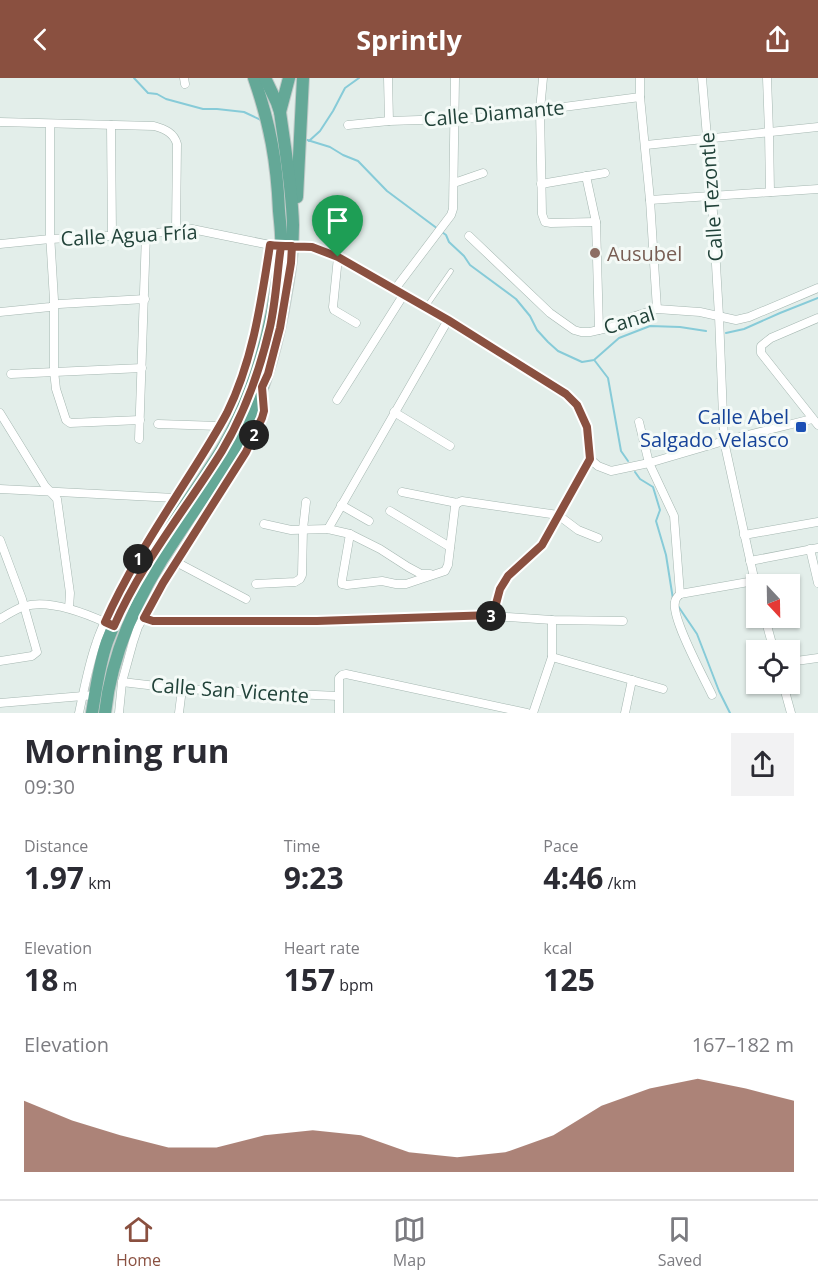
<!DOCTYPE html>
<meta charset="utf-8">
<style>
:root{--surface:#fff;--page:#f2f2f3;--text:#2b2b33;--muted:#7c7c81;--line:#e1e1e2;--accent:#8a5040}
body{margin:0;font-family:"Open Sans",sans-serif;background:var(--page);color:var(--text);height:100vh;display:flex;flex-direction:column;font-size:22px;white-space:nowrap}
*{box-sizing:border-box;margin:0}
p{font-size:20px;color:var(--muted)}
.icon{flex:none;width:33px;height:33px;fill:none;stroke:currentColor;stroke-width:2;stroke-linecap:round;stroke-linejoin:round}
.map{position:relative;height:635px;overflow:hidden}
.drawer{display:flex;flex-direction:column;background:var(--surface);flex:1}
.drawer>*{flex:none}
.needle{width:39px;rotate:158deg}
.buttons{position:absolute;left:746px;top:496px;display:grid;gap:12px}
.buttons a{display:grid;place-items:center;width:54px;height:54px;border-radius:0px;background:var(--surface);box-shadow:0 2px 4px #0004;font-size:30px}
.pin{position:absolute;display:grid;place-items:center;width:51px;height:51px;color:#fff;margin:-62px -26px;border-radius:50% 50% 50% 0;rotate:-45deg;box-shadow:0 0 6px #0007}
.pin .icon{rotate:45deg}
.km{position:absolute;width:30px;height:30px;margin:-15px;border-radius:50%;background:#222;color:#fff;font-size:16px;line-height:30px;text-align:center}
.round{display:grid;place-items:center;flex:none;width:63px;height:63px;border-radius:0px;background:var(--page)}
.summary{display:flex;align-items:center;justify-content:space-between;height:102px;padding:0 24px}
h1{font-size:33px;font-weight:700;line-height:45px}
.figures{display:grid;grid-template-columns:repeat(3,1fr);gap:9px;height:102px;padding:6px 24px}
.figures div{display:grid;align-content:center}
.figures b{font-size:30px;font-weight:700}
.figures small{font-size:16px;font-weight:400}
.figures p{font-size:16px}
.chart{height:168px;padding:12px 24px}
.chart p{display:flex;justify-content:space-between}
.chart svg{width:100%;height:108px;margin-top:6px;fill:var(--accent);opacity:.7}
header{display:flex;justify-content:space-between;align-items:center;height:78px;padding:0 24px;background:var(--accent);color:#fff;font-size:27px;font-weight:700}
.dock{display:flex;justify-content:space-around;align-items:center;height:84px;border-top:2px solid var(--line);background:var(--surface);font-size:16px;color:var(--muted)}
.dock a{display:grid;justify-items:center;gap:3px}
.dock .current{color:var(--accent)}
.map>svg:first-child{display:block}
</style>
<header><svg class="icon" aria-label="back" viewBox="0 0 24 24"><path d="M15 5l-7 7 7 7"/></svg>Sprintly<svg class="icon" aria-label="share" viewBox="0 0 24 24"><path d="M12 15V3M7 8l5-5 5 5M5 13v7h14v-7"/></svg></header>
<div class="map">
<svg width="818" height="635" viewBox="0 0 818 635">
<rect width="100%" height="100%" fill="#e3eeea"/>
<g fill="none" stroke-linecap="round" stroke-linejoin="round">
<g stroke="#87cbd8" stroke-width="2">
<polyline points="134,0 148,15 157,16 166,21 203,31 217,31 244,34 263,43"/>
<polyline points="304,61 330,69 343,77 358,83 387,113 446,157 449,164 464,178 470,187 516,221 530,238 537,252 548,264 558,273 582,284 594,282 619,260 650,248 680,249 706,253"/>
<polyline points="309,63 320,53 333,33 345,10 359,0"/>
<polyline points="726,255 744,251 780,235 818,220"/>
<polyline points="595,283 608,300 621,373 628,383"/>
<polyline points="635,394 640,401 653,409 660,432 656,443 666,477 673,521"/>
<polyline points="678,528 697,556 719,613 730,635"/>
</g>
<g stroke="#a5b7b1" stroke-width="5">
<polyline id="service" points="426,229 451,193"/>
</g>
<g stroke="#a5b7b1" stroke-width="9">
<g id="minor">
<polyline points="184,0 185,6"/>
<polyline points="388,0 389,43"/>
<polyline points="543,0 540,32 542,136 545,144 551,145 596,144"/>
<polyline points="640,0 640,19 650,122 657,231"/>
<polyline points="702,0 712,118 719,238 724,363 756,509"/>
<polyline points="767,0 769,54 770,114"/>
<path d="M0,44l154,4c11,3 20,7 23,18l-1,86"/>
<polyline points="50,46 50,156 54,222 54,293 56,311 66,342 70,345 140,342"/>
<polyline points="111,47 112,158"/>
<polyline points="348,47 389,43 480,40 640,19"/>
<polyline points="646,67 818,49"/>
<polyline points="586,98 596,144 599,252"/>
<polyline points="454,105 483,95"/>
<polyline points="541,106 605,95"/>
<polyline points="650,122 818,111"/>
<polyline points="469,158 550,235 574,252 581,254 590,254 612,249 620,246 632,239 657,231 700,234 736,242 749,239 818,210"/>
<polyline points="0,166 50,161 146,156 192,151 270,167 312,169 338,179 448,242 566,316 577,327 587,349 590,381 598,388 611,393 649,385 724,363 812,341"/>
<polyline points="338,179 333,229 334,232 356,245"/>
<polyline points="395,211 451,137 453,131 455,0"/>
<polyline points="0,234 50,229 59,226 145,221"/>
<polyline points="818,240 771,260 761,268 761,275 818,347"/>
<polyline points="11,296 142,290"/>
<polyline points="337,322 404,216"/>
<polyline points="394,334 450,368"/>
<polyline points="0,335 45,408 57,421 70,515 69,530"/>
<polyline points="639,344 649,385 674,438 680,516"/>
<polyline points="158,346 219,348"/>
<polyline points="139,361 146,156"/>
<polyline points="0,411 175,420"/>
<polyline points="402,414 457,425 462,423 558,437 578,452 598,460"/>
<polyline points="341,427 369,443"/>
<polyline points="390,433 450,469"/>
<polyline points="264,446 291,452 328,451 350,456 380,471 408,489 421,496 430,496"/>
<polyline points="328,451 448,242"/>
<polyline points="350,456 342,502 342,506 347,507 382,503 396,506 406,506 445,493 448,487 455,429 457,425"/>
<polyline points="744,457 818,444"/>
<polyline points="0,462 22,521 37,574 32,578 0,583"/>
<polyline points="810,471 818,505"/>
<polyline points="750,483 818,470"/>
<polyline points="176,484 246,521"/>
<polyline points="256,506 295,504 300,501 302,497 303,451 306,424"/>
<path d="M680,516c-2,2 -5,5 -5,8 -4,16 29,76 37,93"/>
<polyline points="680,516 754,503"/>
<polyline points="493,538 500,511 509,498 542,467 590,381"/>
<polyline points="144,540 153,543 317,543 493,538 552,542 623,543"/>
<polyline points="765,540 774,573"/>
<path d="M0,541c8,-5 16,-10 25,-13 25,-7 60,7 82,17"/>
<polyline points="552,579 663,611"/>
<polyline points="789,584 818,580"/>
<polyline points="122,604 182,611 338,618"/>
<polyline points="783,606 791,635"/>
<polyline points="0,625 95,617"/>
<path d="M79,635c5,-23 9,-46 17,-69 7,-22 19,-43 29,-64 17,-28 33,-55 50,-82 24,-39 50,-76 66,-119 16,-43 22,-89 29,-134"/>
<polyline points="119,635 122,604 133,564 138,549 163,505 246,374 263,340 264,333 263,314"/>
<polyline points="179,635 182,611"/>
<polyline points="339,635 339,600 342,597 346,596 527,635"/>
<polyline points="533,635 552,579 552,542"/>
<polyline points="625,635 632,602"/>
</g>
</g>
<g stroke="#c1cac8" stroke-width="14">
<g id="primary">
<polyline points="280,34 289,0"/>
<polyline points="297,119 303,0"/>
<polyline points="143,487 143,480 148,465"/>
<path d="M92,635c4,-24 7,-48 15,-71 26,-70 75,-128 114,-191 5,-8 9,-16 13,-24 28,-57 42,-117 47,-179 1,-12 -1,-25 -2,-37 -2,-49 -9,-87 -25,-133"/>
<path d="M105,635c7,-64 35,-122 71,-175 18,-28 38,-55 55,-83 30,-50 46,-106 55,-163 4,-22 7,-45 7,-67 -1,-38 -8,-76 -13,-113l-3,-9 -12,-25"/>
</g>
</g>
<use href="#service" stroke="#fff" stroke-width="4"/>
<use href="#minor" stroke="#fff" stroke-width="8"/>
<use href="#primary" stroke="#64a897" stroke-width="12"/>
</g>
<g fill="none" stroke-linecap="round" stroke-linejoin="round">
<g stroke="#fff" stroke-width="12">
<path id="route" d="M338,179l-26,-10 -31,-1c-4,27 -5,55 -11,81 -10,43 -26,87 -48,124 -36,58 -80,111 -108,175l-9,-4c20,-45 46,-86 72,-127 17,-27 35,-54 50,-82 26,-53 34,-110 43,-168 7,1 14,1 22,1l-1,17 -11,65 -12,46 -6,13 2,24 -2,7 -16,34 -83,131 -19,35 9,3h164l176,-6 7,-26 8,-13 34,-31 48,-86 -3,-32 -10,-22 -11,-11 -118,-74 -110,-63"/>
</g>
<use href="#route" stroke="#8a5040" stroke-width="8"/>
</g>
<circle fill="#8d6e63" stroke="#f4faf7" stroke-width="2" cx="595" cy="175" r="6"/>
<rect fill="#1a4fb4" stroke="#f4faf7" stroke-width="2" x="795" y="343" width="12" height="12" rx="3"/>
<g text-anchor="middle" dominant-baseline="central" stroke-width="6" stroke-linejoin="round" paint-order="stroke">
<g font-size="20" fill="#214239" stroke="#f4faf7">
<text transform="translate(494 35) rotate(-5)">Calle Diamante</text>
<text transform="translate(711 119) rotate(-94)">Calle Tezontle</text>
<text transform="translate(129 157) rotate(-3)">Calle Agua Fría</text>
<text transform="translate(629 242) rotate(-17)">Canal</text>
<text transform="translate(230 612) rotate(4)">Calle San Vicente</text>
</g>
<g font-size="20" fill="#785e54" stroke="#f4faf7" text-anchor="start">
<text x="607" y="175">Ausubel</text>
</g>
<g font-size="20" fill="#164399" stroke="#f4faf7" text-anchor="end">
<text x="789" y="338">Calle Abel<tspan x="789" dy="23">Salgado Velasco</tspan></text>
</g>
</g>
</svg>
<div class="buttons">
<a><svg class="needle" viewBox="-14 -14 28 28"><path d="M0-13l5 13h-10z" fill="#e53935"/><path d="M0 13l5-13h-10z" fill="#7c7c81"/></svg></a>
<a><svg class="icon" aria-label="locate" viewBox="0 0 24 24"><circle cx="12" cy="12" r="6"/><path d="M12 2v4M12 18v4M2 12h4M18 12h4"/></svg></a>
</div>
<div class="pin" style="left:338px;top:179px;background:#1e9e55"><svg class="icon" aria-label="arrive" viewBox="0 0 24 24"><path d="M6 21V4h12l-3 4 3 4H6"/></svg></div>
<b class="km" style="left:138px;top:481px">1</b>
<b class="km" style="left:254px;top:357px">2</b>
<b class="km" style="left:491px;top:538px">3</b>
</div>
<section class="drawer">
<div class="summary"><div><h1>Morning run</h1><p>09:30</p></div><a class="round"><svg class="icon" aria-label="share" viewBox="0 0 24 24"><path d="M12 15V3M7 8l5-5 5 5M5 13v7h14v-7"/></svg></a></div>
<div class="figures">
<div><p>Distance</p><b>1.97<small> km</small></b></div>
<div><p>Time</p><b>9:23</b></div>
<div><p>Pace</p><b>4:46<small> /km</small></b></div>
</div>
<div class="figures">
<div><p>Elevation</p><b>18<small> m</small></b></div>
<div><p>Heart rate</p><b>157<small> bpm</small></b></div>
<div><p>kcal</p><b>125</b></div>
</div>
<div class="chart"><p><span>Elevation</span>167–182 m</p>
<svg viewBox="0 0 160 44" preserveAspectRatio="none"><path d="M0 44V15L10 23L20 29L30 34L40 34L50 29L60 27L70 29L80 36L90 38L100 36L110 29L120 17L130 10L140 6L150 10L160 15V44z"/></svg>
</div>
</section>
<nav class="dock">
<a class="current"><svg class="icon" aria-label="home" viewBox="0 0 24 24"><path d="M3 11l9-7 9 7M6 9v11h12V9"/></svg>Home</a>
<a><svg class="icon" aria-label="map" viewBox="0 0 24 24"><path d="M3 6l6-2 6 2 6-2v14l-6 2-6-2-6 2zM9 4v14M15 6v14"/></svg>Map</a>
<a><svg class="icon" aria-label="saved" viewBox="0 0 24 24"><path d="M7 4h10v16l-5-4-5 4z"/></svg>Saved</a>
</nav>
